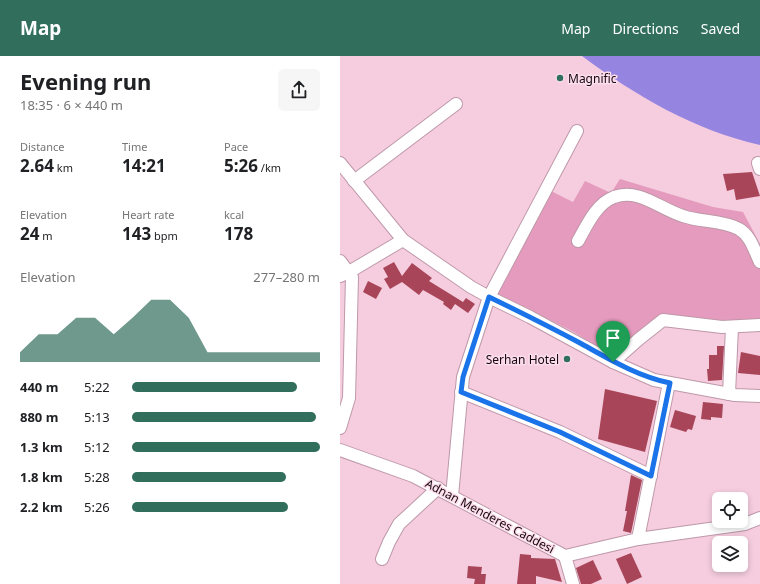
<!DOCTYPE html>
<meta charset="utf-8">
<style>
:root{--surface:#fff;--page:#f6f6f6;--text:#202124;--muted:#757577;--accent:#316f5c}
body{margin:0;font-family:"Noto Sans",sans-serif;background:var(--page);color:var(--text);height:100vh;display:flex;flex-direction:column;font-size:15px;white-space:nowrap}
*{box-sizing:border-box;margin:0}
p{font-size:13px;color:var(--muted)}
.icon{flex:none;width:22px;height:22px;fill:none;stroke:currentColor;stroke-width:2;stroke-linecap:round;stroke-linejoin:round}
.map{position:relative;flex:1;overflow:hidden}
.panel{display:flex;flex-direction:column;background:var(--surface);width:340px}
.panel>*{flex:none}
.controls{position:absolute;left:372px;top:436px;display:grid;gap:8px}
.controls a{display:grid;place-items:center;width:36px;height:36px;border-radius:6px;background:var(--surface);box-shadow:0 2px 6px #0003;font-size:20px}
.pin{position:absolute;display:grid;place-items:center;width:34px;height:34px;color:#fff;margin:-41px -17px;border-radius:50% 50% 50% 0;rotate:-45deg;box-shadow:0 0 4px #0007}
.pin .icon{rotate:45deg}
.round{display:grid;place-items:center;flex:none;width:42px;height:42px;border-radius:6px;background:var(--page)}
.head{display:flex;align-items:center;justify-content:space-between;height:68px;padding:0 20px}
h1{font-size:22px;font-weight:700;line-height:30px}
.figures{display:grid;grid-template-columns:repeat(3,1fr);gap:6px;height:68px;padding:4px 20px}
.figures div{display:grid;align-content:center}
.figures b{font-size:17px;font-weight:700}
.figures small{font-size:11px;font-weight:400}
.figures p{font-size:11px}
.chart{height:112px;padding:8px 20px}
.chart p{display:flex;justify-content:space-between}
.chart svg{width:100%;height:72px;margin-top:4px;fill:var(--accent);opacity:.7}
ul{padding:0 20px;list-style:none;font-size:13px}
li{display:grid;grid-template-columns:64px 48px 1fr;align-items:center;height:30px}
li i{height:10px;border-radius:5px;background:var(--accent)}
header{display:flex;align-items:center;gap:24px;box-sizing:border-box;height:56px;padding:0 20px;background:var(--accent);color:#fff}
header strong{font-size:19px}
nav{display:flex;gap:22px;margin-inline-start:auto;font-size:14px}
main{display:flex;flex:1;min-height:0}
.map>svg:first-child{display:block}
</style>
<header>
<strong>Map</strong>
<nav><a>Map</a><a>Directions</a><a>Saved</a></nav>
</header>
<main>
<section class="panel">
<div class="head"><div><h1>Evening run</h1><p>18:35 · 6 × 440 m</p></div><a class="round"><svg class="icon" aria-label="share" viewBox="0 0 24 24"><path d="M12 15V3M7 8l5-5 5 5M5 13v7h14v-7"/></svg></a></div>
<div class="figures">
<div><p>Distance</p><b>2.64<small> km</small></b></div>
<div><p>Time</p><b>14:21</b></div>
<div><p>Pace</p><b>5:26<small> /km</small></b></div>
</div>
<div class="figures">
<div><p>Elevation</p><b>24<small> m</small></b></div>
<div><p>Heart rate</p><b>143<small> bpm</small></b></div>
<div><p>kcal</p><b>178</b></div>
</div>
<div class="chart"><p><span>Elevation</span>277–280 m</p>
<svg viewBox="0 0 160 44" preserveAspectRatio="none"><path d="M0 44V38L10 27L20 27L30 17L40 17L50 27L60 17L70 6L80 6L90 17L100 38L110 38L120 38L130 38L140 38L150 38L160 38V44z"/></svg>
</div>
<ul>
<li><b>440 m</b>5:22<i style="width:88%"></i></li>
<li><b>880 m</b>5:13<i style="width:98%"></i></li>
<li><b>1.3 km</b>5:12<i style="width:100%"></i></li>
<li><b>1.8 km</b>5:28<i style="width:82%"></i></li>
<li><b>2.2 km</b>5:26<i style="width:83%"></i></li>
</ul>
</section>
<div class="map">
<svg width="420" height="528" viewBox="0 0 420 528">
<rect width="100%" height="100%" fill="#f5cddf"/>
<polygon fill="#e59bbd" points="280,123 373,151 403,156 420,188 420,266 411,267 326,261 274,301 234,276 156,237 211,135 233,146 245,125 271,137"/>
<path fill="#9585e0" d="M242,0h178v89c-66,-15 -124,-49 -178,-89z"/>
<g fill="#a94559">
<polygon points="412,116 420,140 396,144 394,133 387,135 383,118"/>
<polygon points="54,206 62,220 72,207 92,222 89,225 123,246 126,242 135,248 128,257 115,248 111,254 103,248 104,246 83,234 79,239 62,226 50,233 44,223 48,221 43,212"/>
<polygon points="28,225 42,232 36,243 23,236"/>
<polygon points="377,290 384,290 382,324 368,325 367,313 369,313 369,299 377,299"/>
<polygon points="401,296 420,300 420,319 398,317"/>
<polygon points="265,333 317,345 305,396 258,383"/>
<polygon points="363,346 383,348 382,362 371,361 371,364 361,363"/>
<polygon points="335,354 356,360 352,374 348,373 346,376 330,371"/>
<polygon points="291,419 302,424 291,477 283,475 287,455 285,455"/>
<polygon points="291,497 302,521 287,528 276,503"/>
<polygon points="180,498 191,499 191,502 215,503 222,526 196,520 196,528 177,528"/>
<polygon points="253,504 262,523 251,528 241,528 236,512"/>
<polygon points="128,510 142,511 141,518 146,518 145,528 134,528 135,523 127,522"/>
</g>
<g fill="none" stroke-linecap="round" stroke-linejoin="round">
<g stroke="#be98a9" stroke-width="14">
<g id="minor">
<polyline points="0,107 63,184 131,231 149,241 190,261 273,306 314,324 395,339 420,340"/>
<polyline points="418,107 420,113"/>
<polyline points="14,125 116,48"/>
<path d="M238,185c9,-16 18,-37 36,-44 25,-9 46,12 69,19 17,6 39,4 56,13 12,7 15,21 21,33"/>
<polyline points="0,205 12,221 9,342 0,372"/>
<polyline points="0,220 9,216 63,184"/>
<polyline points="273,306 299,283 323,264 382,271 420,269"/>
<polyline points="121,336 220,376 311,420"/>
<polyline points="389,338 392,271"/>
<polyline points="0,394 73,420 225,500 298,483 405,468 420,462"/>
<polyline points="112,440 123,321 149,241 237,75"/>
<polyline points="298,483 329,327"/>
<polyline points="225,500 233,528"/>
<polyline points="42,503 49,486 59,468 98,432"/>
</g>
</g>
<use href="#minor" stroke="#fff" stroke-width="12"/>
</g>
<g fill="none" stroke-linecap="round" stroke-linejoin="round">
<g stroke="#fff" stroke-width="8">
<path id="route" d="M149,241c31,15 61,30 91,46 29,16 57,33 90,40l-19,93 -91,-44 -99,-40 2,-15z"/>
</g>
<use href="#route" stroke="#1a73e8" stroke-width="5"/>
</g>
<g fill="#316f5c" stroke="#fdddeb" stroke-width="1.5">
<circle cx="220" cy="22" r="4"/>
<circle cx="227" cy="303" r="4"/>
</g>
<g text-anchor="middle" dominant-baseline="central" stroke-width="3" stroke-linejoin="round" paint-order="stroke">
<g font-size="12" fill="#14080e" stroke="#fdddeb" text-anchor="start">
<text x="228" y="22">Magnific</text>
<text x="219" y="303" text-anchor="end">Serhan Hotel</text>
</g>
<g font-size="12" fill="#14080e" stroke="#fdddeb">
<text transform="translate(150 460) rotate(28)">Adnan Menderes Caddesi</text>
</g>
</g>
</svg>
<div class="controls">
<a><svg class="icon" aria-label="locate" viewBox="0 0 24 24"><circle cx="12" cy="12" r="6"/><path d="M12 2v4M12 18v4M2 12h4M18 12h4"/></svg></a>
<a><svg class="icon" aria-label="layers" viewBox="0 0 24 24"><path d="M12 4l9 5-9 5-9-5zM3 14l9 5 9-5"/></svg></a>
</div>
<div class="pin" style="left:273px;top:306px;background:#1e9e55"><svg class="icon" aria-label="arrive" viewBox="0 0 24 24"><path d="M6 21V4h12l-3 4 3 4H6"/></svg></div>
</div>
</main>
